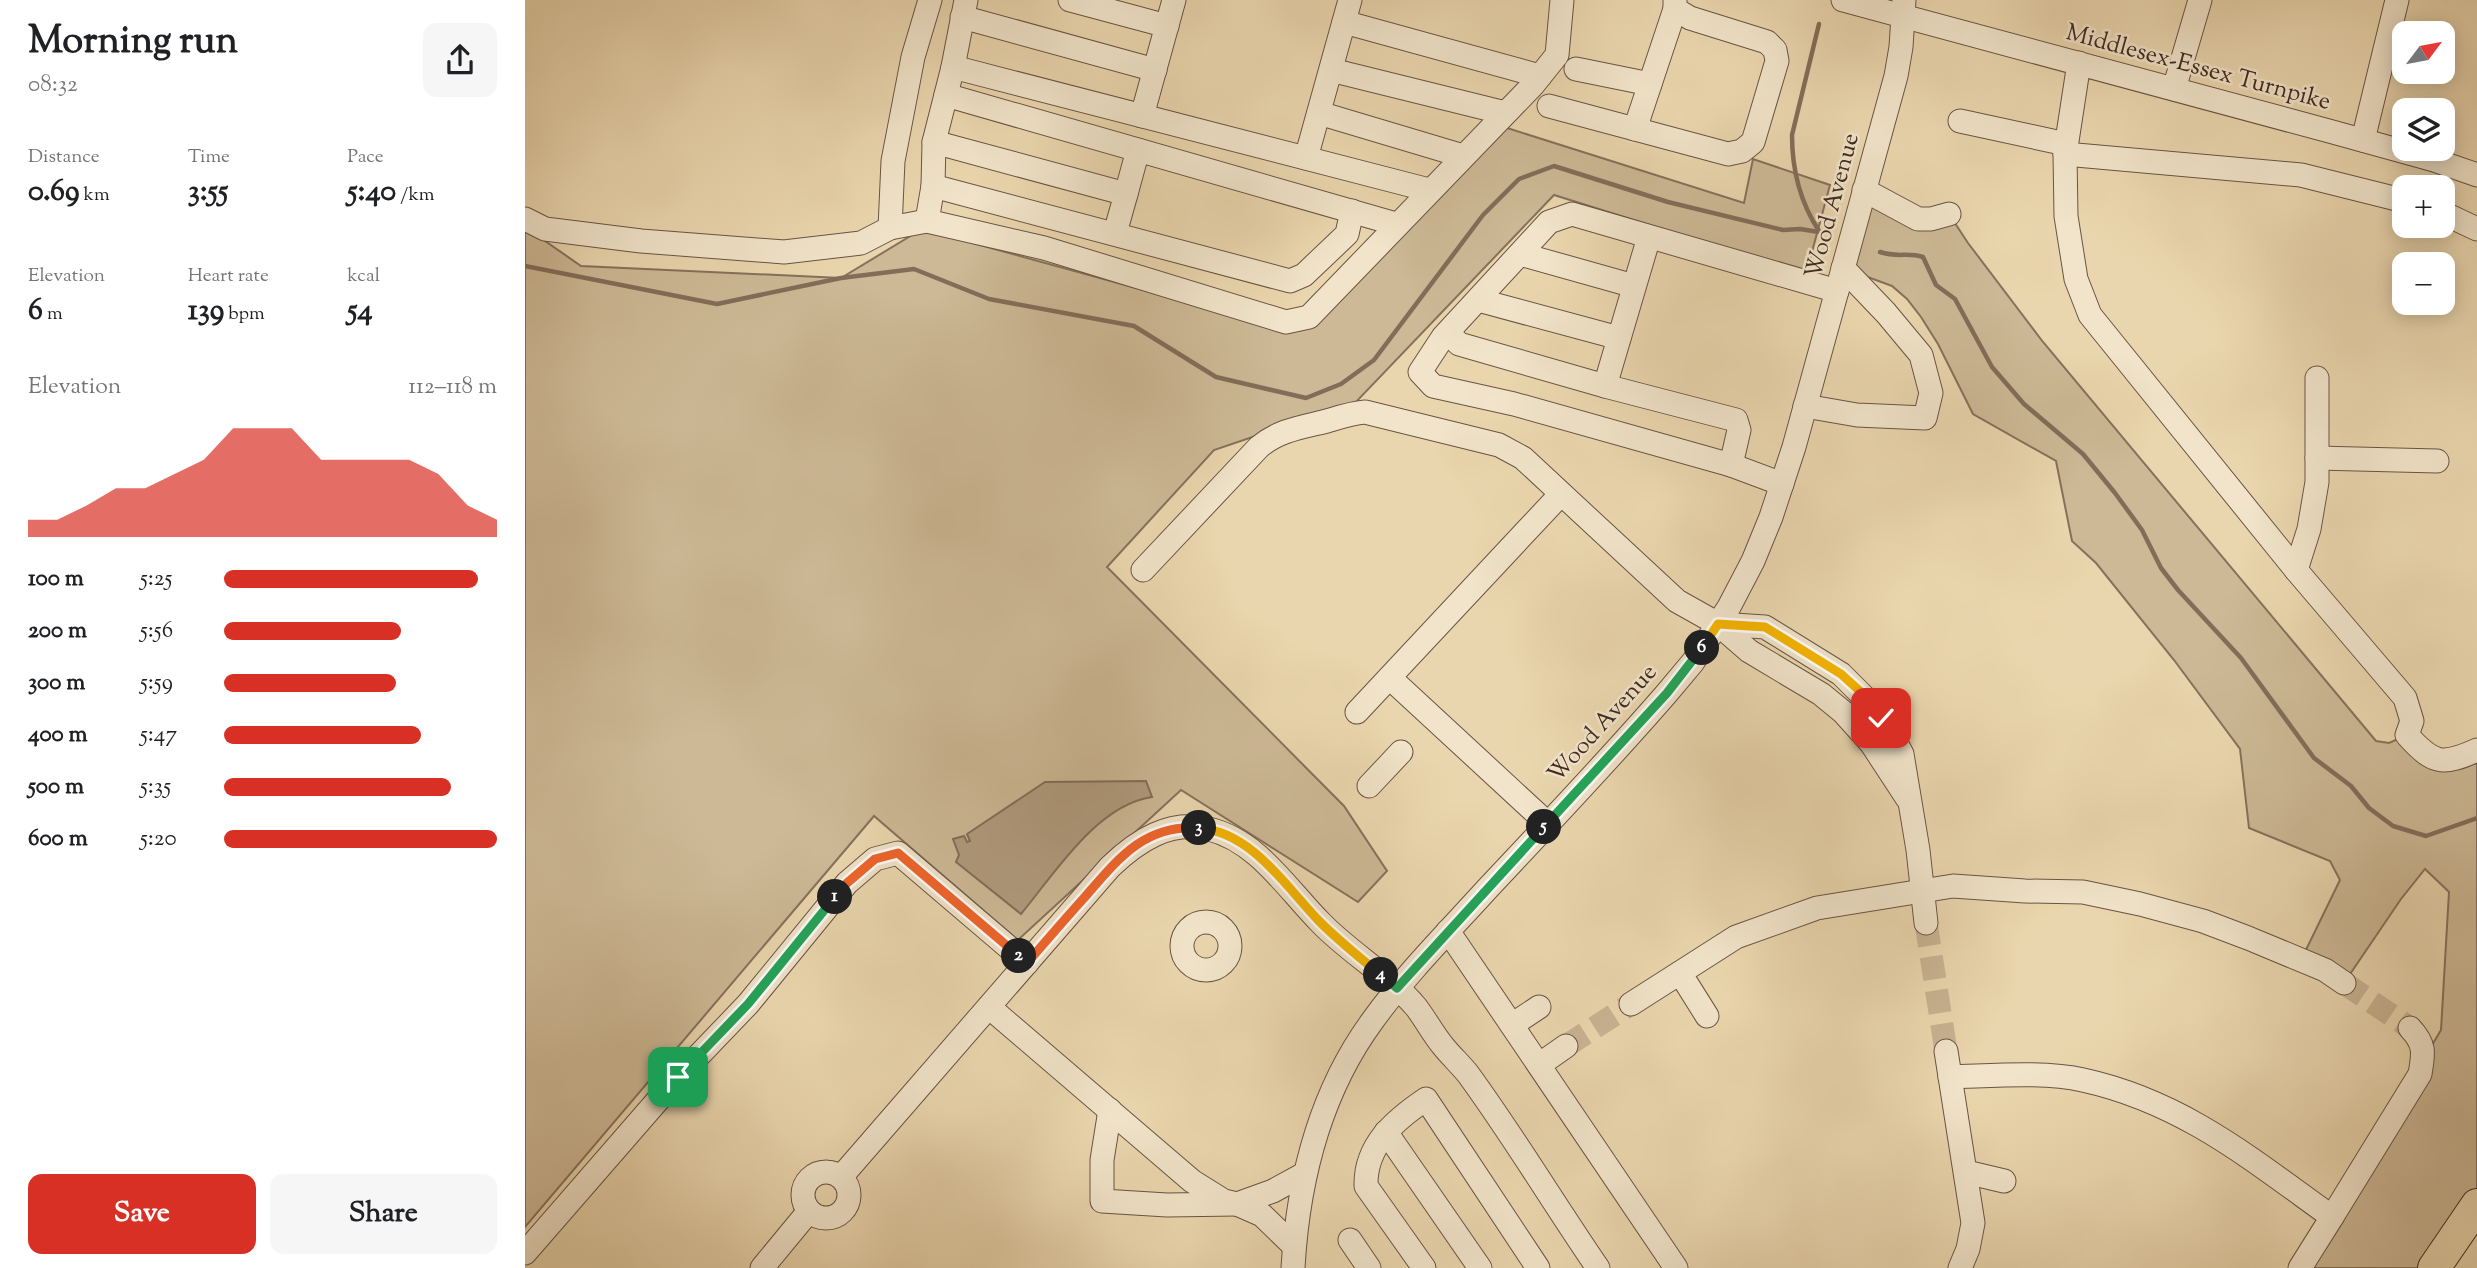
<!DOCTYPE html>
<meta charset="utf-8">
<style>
:root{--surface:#fff;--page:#f6f6f6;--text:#202124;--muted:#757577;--accent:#d93025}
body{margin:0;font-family:"Sorts Mill Goudy",serif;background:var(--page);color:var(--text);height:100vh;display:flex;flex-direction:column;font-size:26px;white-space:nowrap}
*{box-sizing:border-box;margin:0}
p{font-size:23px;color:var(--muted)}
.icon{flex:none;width:38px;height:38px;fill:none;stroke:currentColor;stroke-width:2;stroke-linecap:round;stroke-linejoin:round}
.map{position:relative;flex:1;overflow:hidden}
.drawer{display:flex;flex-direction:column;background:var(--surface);width:525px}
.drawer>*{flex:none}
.needle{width:46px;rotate:58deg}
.controls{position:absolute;left:1867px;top:21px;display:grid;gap:14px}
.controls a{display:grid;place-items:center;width:63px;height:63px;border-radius:14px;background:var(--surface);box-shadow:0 4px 18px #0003;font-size:35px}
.pin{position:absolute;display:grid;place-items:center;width:60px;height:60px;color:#fff;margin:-30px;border-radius:14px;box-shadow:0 4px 10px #0006}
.km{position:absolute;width:35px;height:35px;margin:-18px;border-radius:50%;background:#222;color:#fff;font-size:19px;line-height:35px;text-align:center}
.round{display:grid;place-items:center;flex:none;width:74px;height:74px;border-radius:14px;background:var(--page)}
.head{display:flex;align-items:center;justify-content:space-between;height:119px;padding:0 28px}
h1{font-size:38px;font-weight:700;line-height:52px}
.metrics{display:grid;grid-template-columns:repeat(3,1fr);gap:10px;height:119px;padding:7px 28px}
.metrics div{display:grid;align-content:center}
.metrics b{font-size:30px;font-weight:700}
.metrics small{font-size:19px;font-weight:400}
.metrics p{font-size:19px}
.chart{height:196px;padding:14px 28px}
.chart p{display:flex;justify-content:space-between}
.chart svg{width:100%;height:126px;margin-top:7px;fill:var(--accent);opacity:.7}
.button{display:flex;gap:14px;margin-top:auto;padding:14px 28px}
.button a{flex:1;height:80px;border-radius:14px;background:var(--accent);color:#fff;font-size:28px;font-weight:700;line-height:80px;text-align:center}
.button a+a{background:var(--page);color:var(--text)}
ul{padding:0 28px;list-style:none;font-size:23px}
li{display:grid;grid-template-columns:112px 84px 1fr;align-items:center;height:52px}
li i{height:18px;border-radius:9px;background:var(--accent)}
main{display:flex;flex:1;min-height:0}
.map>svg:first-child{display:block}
</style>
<main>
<section class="drawer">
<div class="head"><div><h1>Morning run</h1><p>08:32</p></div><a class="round"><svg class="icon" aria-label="share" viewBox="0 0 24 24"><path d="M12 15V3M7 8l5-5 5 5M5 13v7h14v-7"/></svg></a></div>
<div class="metrics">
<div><p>Distance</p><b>0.69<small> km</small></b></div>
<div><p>Time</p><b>3:55</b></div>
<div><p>Pace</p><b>5:40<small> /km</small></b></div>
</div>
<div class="metrics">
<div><p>Elevation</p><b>6<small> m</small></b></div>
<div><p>Heart rate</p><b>139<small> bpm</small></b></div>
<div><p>kcal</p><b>54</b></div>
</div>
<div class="chart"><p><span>Elevation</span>112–118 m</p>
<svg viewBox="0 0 160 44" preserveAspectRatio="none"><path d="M0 44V38L10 38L20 33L30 27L40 27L50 22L60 17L70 6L80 6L90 6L100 17L110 17L120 17L130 17L140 22L150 33L160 38V44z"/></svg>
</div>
<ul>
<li><b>100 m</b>5:25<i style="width:93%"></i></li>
<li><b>200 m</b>5:56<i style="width:65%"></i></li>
<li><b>300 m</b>5:59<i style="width:63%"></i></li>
<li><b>400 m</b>5:47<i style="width:72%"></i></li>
<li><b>500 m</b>5:35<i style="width:83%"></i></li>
<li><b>600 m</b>5:20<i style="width:100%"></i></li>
</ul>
<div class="button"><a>Save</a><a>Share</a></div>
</section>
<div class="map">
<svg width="1952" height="1268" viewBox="0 0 1952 1268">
<rect width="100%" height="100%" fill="#ead6ae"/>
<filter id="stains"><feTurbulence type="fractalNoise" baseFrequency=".00286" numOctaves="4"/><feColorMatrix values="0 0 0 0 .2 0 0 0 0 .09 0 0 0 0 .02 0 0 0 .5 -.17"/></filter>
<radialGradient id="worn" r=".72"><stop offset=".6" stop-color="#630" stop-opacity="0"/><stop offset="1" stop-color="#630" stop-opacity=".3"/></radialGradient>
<g fill="#cdb996" stroke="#86715c" stroke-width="2">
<polygon points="979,127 1219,203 1228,159 1305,185 1281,274 1029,195 831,402 689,450 582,567 819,806 862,871 833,902 656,790 493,940 349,816 0,1227 0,227 56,266 316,278 397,229 763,330"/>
<polygon points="1339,190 1393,219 1424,214 1443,243 1518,342 1851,741 1864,743 1882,735 1899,754 1952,750 1952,1205 1909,1268 1775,1268 1916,1030 1924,892 1900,869 1876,899 1819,983 1776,960 1815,880 1805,861 1724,828 1715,749 1649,660 1571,563 1547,541 1531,461 1448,414 1413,344 1396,317 1382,299 1367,286 1318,268"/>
</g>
<path fill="#b09b7e" stroke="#836d59" stroke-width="2" d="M621,781l6,16c-55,8 -97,76 -131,117l-65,-52 3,-7 -6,-16 11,-3 3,6 3,-1 -3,-7 78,-52z"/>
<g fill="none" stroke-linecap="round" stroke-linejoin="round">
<g stroke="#836d59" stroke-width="4.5">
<path d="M1294,231c-19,-29 -27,-61 -27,-96l27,-111"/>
<path d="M1355,252c18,6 27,0 43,5l13,28 19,14 37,68 32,37 59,50 32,39 27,37 19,38 17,22 63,68 73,100 37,28 18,22 24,18 33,10 51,-18"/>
<polyline points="0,266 192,304 316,278 389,269 464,299 609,326 691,377 781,398 816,384 849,360 958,215 994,179 1029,166 1143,202 1258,230 1275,229 1294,232"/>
</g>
<g stroke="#c8b392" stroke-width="23" stroke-dasharray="23 11" stroke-linecap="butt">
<polyline points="1401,923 1421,1051"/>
<polyline points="1819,983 1885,1028"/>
<polyline points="1041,1046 1106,1004"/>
</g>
<g stroke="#6a5444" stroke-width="25">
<g id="minor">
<polyline points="441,0 428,67 409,142 408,186 402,221 519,248 761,322 784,317 1008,85 1032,55 1037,0"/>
<polyline points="545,0 642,26"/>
<polyline points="1318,0 1804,131 1909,160 1952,175"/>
<polyline points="437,17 630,70"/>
<polyline points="819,22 1015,76"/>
<path d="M1554,63l-14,91 1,62 10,63 14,36 206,255 109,128 7,23 -5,14c26,29 35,31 70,15"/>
<polyline points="428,67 904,190"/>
<polyline points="1051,69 1125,84"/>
<polyline points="806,70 980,113"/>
<polyline points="1649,89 1675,0"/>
<polyline points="421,95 871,224"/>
<polyline points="1024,106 1203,154 1217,151 1228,142 1252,61 1250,50 1242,42 1165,18 1150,9 1150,0"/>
<polyline points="794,113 938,156"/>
<polyline points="617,116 649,0"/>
<polyline points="1435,121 1541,144"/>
<polyline points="1110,129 1150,9"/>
<polyline points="1838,140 1872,0"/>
<polyline points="409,142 601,194 613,150"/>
<polyline points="1540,154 1776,175 1880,201"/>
<polyline points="781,158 825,0"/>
<polyline points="408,186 765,281 779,275 822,234 827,211"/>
<polyline points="1339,190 1393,219 1406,219 1424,214"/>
<polyline points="1918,213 1952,229"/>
<polyline points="0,219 20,229 116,241 259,252 336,243 365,228 402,221"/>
<polyline points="365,228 368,161 388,57 405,0"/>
<polyline points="590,233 601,194"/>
<polyline points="1124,237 1080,386 1211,420 1214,430 1206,465"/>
<polyline points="995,254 1109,286"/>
<polyline points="953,300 1094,338"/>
<polyline points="923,333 934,344 1080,386"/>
<polyline points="1280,406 1332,415 1400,418 1406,393 1396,355 1361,313 1318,268"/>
<polyline points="1792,458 1912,461"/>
<polyline points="1257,484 1206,465 989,404 908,386 895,372 918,337 1024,222 1047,214 1312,291"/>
<path d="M618,570l116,-123c20,-17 44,-20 68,-26 13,-4 25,-8 38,-9l134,33 24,13 154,143 41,23 31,27 72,43 22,18 28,31 36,55"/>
<polyline points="1771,570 1784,529 1792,482 1792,378"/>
<polyline points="1193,624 1240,627 1316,674 1347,705 1367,735 1377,754 1393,850 1401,923"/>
<polyline points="865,678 1023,824"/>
<polyline points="832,712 1036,494"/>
<polyline points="844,786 876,752"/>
<circle cx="681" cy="946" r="24"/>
<polyline points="923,931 1151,1268"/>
<polyline points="1155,973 1182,1016"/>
<polyline points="1106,1004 1211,937 1292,908 1428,886 1500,891 1558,892 1615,904 1678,921 1723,938 1800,970 1819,983"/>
<polyline points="464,1007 667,1181 699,1201 712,1204 737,1215 769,1246"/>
<polyline points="987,1025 1014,1007"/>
<polyline points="1421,1051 1448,1223 1443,1249 1435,1268"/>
<polyline points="1014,1065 1041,1046"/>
<path d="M1425,1077c40,-1 95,-6 133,3 100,22 168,79 249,137l-32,51"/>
<polyline points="585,1110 577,1160 577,1201 642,1205 712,1204 748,1191 779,1174"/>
<polyline points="861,1132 955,1268"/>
<circle cx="301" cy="1195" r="23"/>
<polyline points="1441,1172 1479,1181"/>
<path d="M316,1177l269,-310c27,-26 60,-48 99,-38 49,12 78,60 112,94 29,30 68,52 95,84 10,13 17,27 27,39 8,10 17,18 25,28 46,63 86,130 130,194"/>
<path d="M1807,1217l88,-143c4,-22 5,-30 -10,-46"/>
<polyline points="825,1240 844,1268"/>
<polyline points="0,1253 153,1077 223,1004 322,883 350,859 373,853 502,963"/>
<polyline points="237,1268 284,1211"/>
<path d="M768,1268c5,-88 27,-176 80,-248 34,-47 76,-89 115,-132 60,-64 121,-128 179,-195l26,-31 36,-55 24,-46 18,-44 23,-70 102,-371 5,-29 3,-47"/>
<path d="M899,1268l-58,-82c-1,-41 29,-66 60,-87l112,169"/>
</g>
</g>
<g stroke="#402921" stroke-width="34">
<polyline id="highway" points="1909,1268 1952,1205"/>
</g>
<use href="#minor" stroke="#f1e4ca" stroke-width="23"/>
<use href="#highway" stroke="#ead6ae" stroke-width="32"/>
</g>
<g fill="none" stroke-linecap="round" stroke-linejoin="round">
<g stroke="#fff" stroke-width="14">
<polyline id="split-1" points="153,1077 223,1004 310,897"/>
</g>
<g stroke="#fff" stroke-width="14">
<polyline id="split-2" points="310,897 322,883 350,859 373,853 494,956"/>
</g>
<g stroke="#fff" stroke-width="14">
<path id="split-3" d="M494,956l8,7c19,-22 38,-44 57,-65 33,-38 60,-74 115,-70"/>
</g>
<g stroke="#fff" stroke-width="14">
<path id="split-4" d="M674,828c53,4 87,59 121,94 19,19 40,36 61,53"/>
</g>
<g stroke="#fff" stroke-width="14">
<polyline id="split-5" points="856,975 872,988 1019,827"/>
</g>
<g stroke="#fff" stroke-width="14">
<polyline id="split-6" points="1019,827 1142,693 1177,648"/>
</g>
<g stroke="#fff" stroke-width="14">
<polyline id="split-7" points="1177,648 1193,624 1240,627 1316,674 1337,693 1356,718"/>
</g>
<use href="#split-1" stroke="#22a559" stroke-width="9"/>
<use href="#split-2" stroke="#f0652b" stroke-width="9"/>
<use href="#split-3" stroke="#f0652b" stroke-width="9"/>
<use href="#split-4" stroke="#f5b400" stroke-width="9"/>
<use href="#split-5" stroke="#22a559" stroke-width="9"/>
<use href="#split-6" stroke="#22a559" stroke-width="9"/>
<use href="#split-7" stroke="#f5b400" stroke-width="9"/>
</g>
<g text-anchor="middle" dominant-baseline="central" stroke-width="5" stroke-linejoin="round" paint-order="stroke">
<g font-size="24" fill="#402921" stroke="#f1e4ca">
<text transform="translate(1673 68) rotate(15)">Middlesex-Essex Turnpike</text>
<text transform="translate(1308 206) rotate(-75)">Wood Avenue</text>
<text transform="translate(1078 724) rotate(-48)">Wood Avenue</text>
</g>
</g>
<rect width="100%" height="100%" filter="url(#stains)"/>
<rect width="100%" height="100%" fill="url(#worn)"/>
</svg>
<div class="controls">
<a><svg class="needle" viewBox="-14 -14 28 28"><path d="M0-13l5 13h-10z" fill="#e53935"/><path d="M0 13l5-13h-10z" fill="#757577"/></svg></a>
<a><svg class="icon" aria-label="layers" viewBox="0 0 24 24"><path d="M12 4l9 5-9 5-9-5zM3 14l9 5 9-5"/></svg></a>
<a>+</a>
<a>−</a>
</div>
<div class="pin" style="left:153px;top:1077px;background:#1e9e55"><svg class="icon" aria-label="arrive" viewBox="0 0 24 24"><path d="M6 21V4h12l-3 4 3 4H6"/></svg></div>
<div class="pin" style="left:1356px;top:718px;background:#d93025"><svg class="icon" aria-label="check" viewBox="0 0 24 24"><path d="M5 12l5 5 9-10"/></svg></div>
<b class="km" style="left:310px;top:897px">1</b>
<b class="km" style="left:494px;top:956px">2</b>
<b class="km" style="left:674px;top:828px">3</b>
<b class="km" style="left:856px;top:975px">4</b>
<b class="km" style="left:1019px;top:827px">5</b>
<b class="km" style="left:1177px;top:648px">6</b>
</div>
</main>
